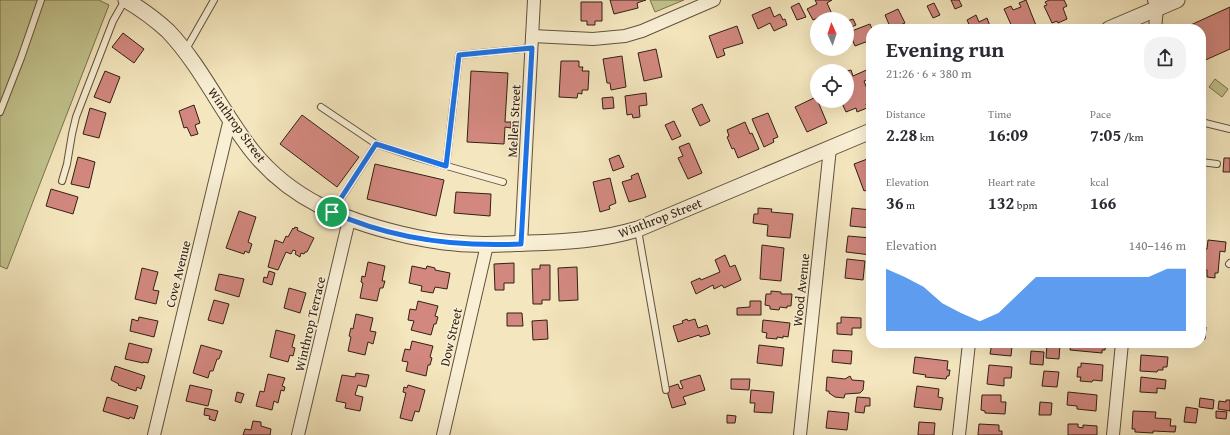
<!DOCTYPE html>
<meta charset="utf-8">
<style>
:root{--surface:#fff;--page:#f2f2f3;--text:#2b2b33;--muted:#7c7c81;--accent:#1a73e8}
body{margin:0;font-family:"Gentium Book Plus",serif;background:var(--page);color:var(--text);height:100vh;display:flex;flex-direction:column;font-size:15px;white-space:nowrap}
*{box-sizing:border-box;margin:0}
p{font-size:13px;color:var(--muted)}
.icon{flex:none;width:22px;height:22px;fill:none;stroke:currentColor;stroke-width:2;stroke-linecap:round;stroke-linejoin:round}
.map{position:relative;flex:1;overflow:hidden}
.panel{position:absolute;left:866px;top:24px;width:340px;height:324px;display:flex;flex-direction:column;background:var(--surface);border-radius:16px;box-shadow:0 4px 16px #0002}
.panel>*{flex:none}
.needle{width:26px;rotate:357deg}
.controls{position:absolute;left:810px;top:12px;display:grid;gap:8px}
.controls a{display:grid;place-items:center;width:44px;height:44px;border-radius:50%;background:var(--surface);box-shadow:0 4px 16px #0002;font-size:20px}
.pin{position:absolute;display:grid;place-items:center;width:34px;height:34px;color:#fff;margin:-17px;border:2px solid #fff;border-radius:50%;box-shadow:0 1px 4px #0007}
.round{display:grid;place-items:center;flex:none;width:42px;height:42px;border-radius:16px;background:var(--page)}
.overview{display:flex;align-items:center;justify-content:space-between;height:68px;padding:0 20px}
h1{font-size:22px;font-weight:700;line-height:30px}
.figures{display:grid;grid-template-columns:repeat(3,1fr);gap:6px;height:68px;padding:4px 20px}
.figures div{display:grid;align-content:center}
.figures b{font-size:17px;font-weight:700}
.figures small{font-size:11px;font-weight:400}
.figures p{font-size:11px}
.chart{height:112px;padding:8px 20px}
.chart p{display:flex;justify-content:space-between}
.chart svg{width:100%;height:72px;margin-top:4px;fill:var(--accent);opacity:.7}
.map>svg:first-child{display:block}
</style>
<div class="map">
<svg width="1230" height="435" viewBox="0 0 1230 435">
<rect width="100%" height="100%" fill="#f4e6be"/>
<filter id="stains"><feTurbulence type="fractalNoise" baseFrequency=".005" numOctaves="4"/><feColorMatrix values="0 0 0 0 .2 0 0 0 0 .09 0 0 0 0 .02 0 0 0 .5 -.17"/></filter>
<radialGradient id="worn" r=".72"><stop offset=".6" stop-color="#630" stop-opacity="0"/><stop offset="1" stop-color="#630" stop-opacity=".3"/></radialGradient>
<g fill="#c2c38d" stroke="#7a7250">
<polygon points="0,0 99,0 109,5 7,269 0,266"/>
<polygon points="650,0 684,0 655,12"/>
<polygon points="1215,79 1228,89 1222,97 1209,87"/>
</g>
<g fill="#d2887f" stroke="#322112">
<polygon points="610,0 646,0 637,3 638,8 614,14"/>
<polygon points="815,0 832,0 827,3 832,14 822,19 820,17 813,20 807,9 817,4"/>
<polygon points="951,0 959,0 962,6 955,9"/>
<polygon points="1026,0 1037,28 1013,29 1004,9 1011,6 1013,10 1021,7 1019,3"/>
<polygon points="1049,0 1064,0 1067,6 1063,8 1067,19 1058,23 1057,21 1052,23 1044,6 1047,5 1045,2"/>
<polygon points="581,2 602,2 602,21 595,21 595,25 587,25 587,21 581,21"/>
<polygon points="799,3 806,17 797,20 791,7"/>
<polygon points="934,3 940,15 933,18 927,6"/>
<polygon points="770,7 774,17 780,14 783,20 785,19 787,25 774,31 770,23 758,29 752,15"/>
<polygon points="1230,7 1230,49 1201,62 1201,29 1185,29 1184,28"/>
<polygon points="898,9 905,23 891,29 885,15"/>
<polygon points="976,15 979,22 987,18 991,29 971,29 967,20"/>
<polygon points="853,19 856,25 847,29 847,21"/>
<polygon points="870,24 872,29 871,40 855,46 849,32"/>
<polygon points="737,26 743,43 723,49 725,55 717,58 709,36"/>
<polygon points="123,33 144,49 134,63 112,47"/>
<polygon points="656,49 662,77 644,81 638,53"/>
<polygon points="622,56 626,87 611,90 610,83 607,83 603,59"/>
<polygon points="561,61 579,61 579,67 583,67 582,71 589,71 588,90 582,90 582,94 578,93 577,98 559,97"/>
<polygon points="871,68 871,78 864,81 871,99 871,102 866,104 867,108 857,112 856,108 846,112 841,101 847,101 847,71 851,70 853,76"/>
<polygon points="105,71 120,77 110,103 94,97"/>
<polygon points="471,71 508,73 505,122 511,122 511,128 505,127 504,144 467,142"/>
<polygon points="646,93 647,105 639,106 640,117 633,118 632,114 627,115 625,96"/>
<polygon points="613,97 614,108 603,109 602,98"/>
<polygon points="816,97 827,123 807,132 795,107"/>
<polygon points="702,104 710,121 700,126 692,109"/>
<polygon points="194,105 200,123 195,125 198,134 191,136 187,127 184,128 179,111"/>
<polygon points="90,108 106,113 99,138 83,134"/>
<polygon points="768,113 778,137 773,139 774,142 764,147 752,119"/>
<polygon points="302,115 359,157 337,187 280,144"/>
<polygon points="674,121 681,136 672,140 665,125"/>
<polygon points="745,122 750,134 752,133 759,149 738,158 734,148 732,149 727,137 729,136 727,130"/>
<polygon points="689,143 702,173 688,179 678,158 683,156 679,147"/>
<polygon points="619,155 624,167 613,171 609,159"/>
<polygon points="78,157 95,162 89,188 71,184"/>
<polygon points="870,158 871,161 871,188 864,191 854,164"/>
<polygon points="1224,158 1230,158 1230,172 1223,172"/>
<polygon points="375,164 444,180 436,216 367,199"/>
<polygon points="1201,167 1205,168 1203,191 1201,191"/>
<polygon points="638,173 646,197 629,202 622,182 632,179 631,176"/>
<polygon points="610,178 616,203 609,206 610,209 600,212 593,182"/>
<polygon points="51,189 78,197 73,214 46,206"/>
<polygon points="456,192 491,194 490,216 454,213"/>
<polygon points="758,208 772,209 771,212 793,214 790,238 767,236 768,225 753,223 754,214 758,214"/>
<polygon points="852,208 871,210 871,228 850,226"/>
<polygon points="239,211 256,217 248,242 252,244 249,253 245,251 244,254 226,248"/>
<polygon points="295,227 298,228 297,230 314,238 307,252 305,252 304,254 301,253 300,257 295,254 296,251 293,250 291,254 286,252 278,270 268,267 275,240 283,243 286,236 288,237 293,228 294,229"/>
<polygon points="848,236 871,238 871,255 846,252"/>
<polygon points="1208,240 1226,242 1225,252 1220,251 1218,273 1215,273 1215,278 1207,277 1207,270 1202,269 1205,249 1207,249"/>
<polygon points="762,245 784,248 781,281 760,279"/>
<polygon points="725,255 730,267 735,265 741,280 724,288 722,285 714,289 713,285 696,294 691,282 700,278 701,280 720,272 715,260"/>
<polygon points="847,259 865,261 863,280 845,278"/>
<polygon points="368,262 385,266 382,281 385,281 383,288 380,288 377,301 360,298 363,283 361,282 362,276 365,277"/>
<polygon points="514,263 514,283 504,283 504,290 495,290 494,264"/>
<polygon points="540,265 550,265 550,300 542,300 542,304 533,304 532,269 540,269"/>
<polygon points="412,266 426,269 427,266 435,268 435,270 450,273 447,289 435,287 433,293 421,291 422,286 409,283"/>
<polygon points="577,267 578,300 559,301 558,268"/>
<polygon points="142,268 158,272 153,290 159,291 156,304 135,299"/>
<polygon points="269,271 275,273 272,285 263,282 264,277 267,278"/>
<polygon points="219,274 244,279 239,297 215,290"/>
<polygon points="289,288 306,293 300,313 284,308"/>
<polygon points="771,291 781,292 781,294 792,294 791,306 787,306 787,308 780,307 779,310 770,309 770,306 765,305 766,294 771,294"/>
<polygon points="214,300 229,304 223,324 208,320"/>
<polygon points="418,301 438,306 435,316 438,317 436,324 434,324 431,335 411,330 414,321 408,320 410,309 416,310"/>
<polygon points="750,301 761,301 761,315 737,315 737,308 750,307"/>
<polygon points="507,313 522,313 523,326 507,326"/>
<polygon points="356,314 373,318 370,331 376,332 373,344 368,342 365,355 348,351 351,337 349,336 351,328 353,329"/>
<polygon points="139,317 158,321 154,337 130,331 132,319 138,321"/>
<polygon points="841,317 861,318 861,328 852,328 852,335 837,334 837,323 841,323"/>
<polygon points="687,319 688,321 695,319 698,328 707,325 710,334 700,337 699,335 678,342 673,326 683,323 682,321"/>
<polygon points="547,320 548,339 533,340 532,321"/>
<polygon points="763,320 790,323 788,337 783,336 783,338 777,337 777,339 766,338 767,333 762,332"/>
<polygon points="1201,327 1206,327 1205,339 1201,339"/>
<polygon points="276,330 295,335 292,347 295,348 293,356 290,355 288,362 270,357"/>
<polygon points="412,341 433,346 430,357 432,358 430,365 428,365 426,376 406,371 408,362 402,361 405,349 410,350"/>
<polygon points="129,343 152,349 148,363 143,362 143,363 125,359"/>
<polygon points="926,343 950,343 949,347 926,344"/>
<polygon points="992,343 1006,343 1006,345 1012,346 1011,356 990,354"/>
<polygon points="1047,343 1060,344 1059,359 1046,358"/>
<polygon points="1071,343 1106,343 1105,350 1102,350 1102,353 1070,350"/>
<polygon points="1142,343 1165,343 1164,347 1142,344"/>
<polygon points="201,345 222,351 219,359 217,359 213,371 210,371 208,378 193,373"/>
<polygon points="759,345 784,348 782,366 757,363"/>
<polygon points="833,350 852,351 851,364 832,362"/>
<polygon points="1031,351 1044,352 1043,365 1030,364"/>
<polygon points="1141,355 1168,357 1167,367 1163,367 1163,370 1158,370 1157,372 1140,371"/>
<polygon points="915,357 948,361 947,370 950,370 949,376 947,376 946,379 925,377 926,375 913,373"/>
<polygon points="1081,363 1103,365 1102,381 1093,380 1092,382 1080,381 1081,377 1077,377 1078,367 1081,367"/>
<polygon points="989,365 1012,367 1011,378 1004,378 1004,386 987,384"/>
<polygon points="115,366 145,376 141,389 137,387 136,391 118,385 119,384 111,380"/>
<polygon points="1044,371 1059,372 1057,387 1042,386"/>
<polygon points="356,373 369,375 366,387 358,385 355,395 363,397 360,411 345,408 346,403 336,401 342,375 355,377"/>
<polygon points="268,374 285,378 282,386 285,387 284,391 281,390 278,403 274,401 272,410 256,406 260,391 264,392"/>
<polygon points="700,375 705,390 683,397 686,404 672,408 666,388 678,384 680,389 683,388 680,381"/>
<polygon points="850,376 852,380 864,381 863,390 860,393 845,394 844,398 835,397 829,393 829,391 826,391 827,377 845,379"/>
<polygon points="1141,377 1166,380 1165,389 1157,388 1157,393 1140,392"/>
<polygon points="731,379 750,379 749,390 731,389"/>
<polygon points="190,385 212,390 208,406 186,401"/>
<polygon points="408,385 425,390 419,412 415,411 412,421 400,418 406,393 403,392 404,387 407,388"/>
<polygon points="917,386 939,389 938,397 943,398 941,410 914,407"/>
<polygon points="751,390 774,392 772,413 754,412 755,403 750,403"/>
<polygon points="237,392 244,394 241,403 235,401"/>
<polygon points="1068,392 1097,395 1096,411 1077,409 1077,406 1067,405"/>
<polygon points="982,395 1001,395 1001,402 1006,402 1005,414 985,413 985,411 981,410"/>
<polygon points="107,397 138,406 134,419 130,417 129,419 103,411"/>
<polygon points="857,397 870,398 870,406 865,406 864,413 855,412"/>
<polygon points="1200,398 1214,400 1213,409 1199,407"/>
<polygon points="1226,400 1230,400 1230,411 1218,409 1219,401 1226,402"/>
<polygon points="1040,402 1052,403 1051,415 1039,415"/>
<polygon points="1186,407 1198,409 1196,423 1184,422"/>
<polygon points="205,408 218,411 215,421 209,419 210,416 204,415"/>
<polygon points="828,411 849,413 847,430 826,428"/>
<polygon points="1133,411 1156,412 1155,418 1171,419 1170,426 1176,426 1175,432 1153,431 1153,433 1135,432 1135,429 1132,429"/>
<polygon points="1216,411 1227,412 1226,419 1216,418"/>
<polygon points="727,415 736,416 735,423 727,423"/>
<polygon points="253,421 261,422 261,426 271,429 270,435 243,435 245,429 251,430"/>
<polygon points="919,422 935,423 934,435 918,435"/>
<polygon points="979,424 999,425 999,431 1002,431 1002,435 978,435"/>
<polygon points="1068,424 1078,424 1078,427 1083,428 1083,425 1097,426 1097,435 1068,435"/>
</g>
<g fill="none" stroke-linecap="round" stroke-linejoin="round">
<g stroke="#62523d" stroke-width="8">
<g id="service">
<polyline points="185,51 214,0"/>
<polyline points="321,107 376,144 333,211"/>
<polyline points="0,112 21,58 41,0"/>
<polyline points="1201,122 1230,129"/>
<polyline points="376,144 415,157 503,182"/>
<polyline points="1201,162 1217,164"/>
<polyline points="446,166 459,55 531,48"/>
<polyline points="62,181 67,164 72,134 76,117 113,21 125,0"/>
<polyline points="638,230 666,390"/>
<polyline points="1229,264 1230,263"/>
</g>
</g>
<g stroke="#62523d" stroke-width="14">
<g id="minor">
<polyline points="1154,0 1157,8 1155,29"/>
<polyline points="532,36 593,39 625,36 642,31 714,0"/>
<polyline points="521,244 534,0"/>
<polyline points="154,435 230,119"/>
<polyline points="298,435 349,220"/>
<polyline points="443,435 487,245"/>
<polyline points="800,435 830,148"/>
<polyline points="959,435 969,343"/>
<polyline points="1113,435 1122,343"/>
</g>
</g>
<g stroke="#62523d" stroke-width="17">
<g id="tertiary">
<path d="M126,0c15,9 29,19 42,31 34,36 54,82 85,121 38,47 90,68 148,82 17,4 36,8 54,9 25,3 49,1 74,0 38,-1 72,-3 109,-14l233,-98"/>
<polyline points="1109,29 1177,0"/>
</g>
</g>
<use href="#service" stroke="#f8efd5" stroke-width="6"/>
<use href="#minor" stroke="#f8efd5" stroke-width="12"/>
<use href="#tertiary" stroke="#f8efd5" stroke-width="15"/>
</g>
<g fill="none" stroke-linecap="round" stroke-linejoin="round">
<g stroke="#fff" stroke-width="8">
<path id="route" d="M532,48l-11,196c-64,3 -130,-5 -189,-32l44,-68 70,22 13,-111z"/>
</g>
<use href="#route" stroke="#1a73e8" stroke-width="5"/>
</g>
<g text-anchor="middle" dominant-baseline="central" stroke-width="3" stroke-linejoin="round" paint-order="stroke">
<g font-size="13" fill="#322112" stroke="#f8efd5">
<text transform="translate(514 121) rotate(-87)">Mellen Street</text>
<text transform="translate(237 125) rotate(54)">Winthrop Street</text>
<text transform="translate(660 218) rotate(-21)">Winthrop Street</text>
<text transform="translate(178 274) rotate(-76)">Cove Avenue</text>
<text transform="translate(801 290) rotate(-84)">Wood Avenue</text>
<text transform="translate(310 324) rotate(-77)">Winthrop Terrace</text>
<text transform="translate(451 337) rotate(-77)">Dow Street</text>
</g>
</g>
<rect width="100%" height="100%" filter="url(#stains)"/>
<rect width="100%" height="100%" fill="url(#worn)"/>
</svg>
<div class="controls">
<a><svg class="needle" viewBox="-14 -14 28 28"><path d="M0-13l5 13h-10z" fill="#e53935"/><path d="M0 13l5-13h-10z" fill="#7c7c81"/></svg></a>
<a><svg class="icon" aria-label="locate" viewBox="0 0 24 24"><circle cx="12" cy="12" r="6"/><path d="M12 2v4M12 18v4M2 12h4M18 12h4"/></svg></a>
</div>
<div class="pin" style="left:332px;top:212px;background:#1e9e55"><svg class="icon" aria-label="arrive" viewBox="0 0 24 24"><path d="M6 21V4h12l-3 4 3 4H6"/></svg></div>
<section class="panel">
<div class="overview"><div><h1>Evening run</h1><p>21:26 · 6 × 380 m</p></div><a class="round"><svg class="icon" aria-label="share" viewBox="0 0 24 24"><path d="M12 15V3M7 8l5-5 5 5M5 13v7h14v-7"/></svg></a></div>
<div class="figures">
<div><p>Distance</p><b>2.28<small> km</small></b></div>
<div><p>Time</p><b>16:09</b></div>
<div><p>Pace</p><b>7:05<small> /km</small></b></div>
</div>
<div class="figures">
<div><p>Elevation</p><b>36<small> m</small></b></div>
<div><p>Heart rate</p><b>132<small> bpm</small></b></div>
<div><p>kcal</p><b>166</b></div>
</div>
<div class="chart"><p><span>Elevation</span>140–146 m</p>
<svg viewBox="0 0 160 44" preserveAspectRatio="none"><path d="M0 44V6L10 11L20 17L30 27L40 33L50 38L60 33L70 22L80 11L90 11L100 11L110 11L120 11L130 11L140 11L150 6L160 6V44z"/></svg>
</div>
</section>
</div>
